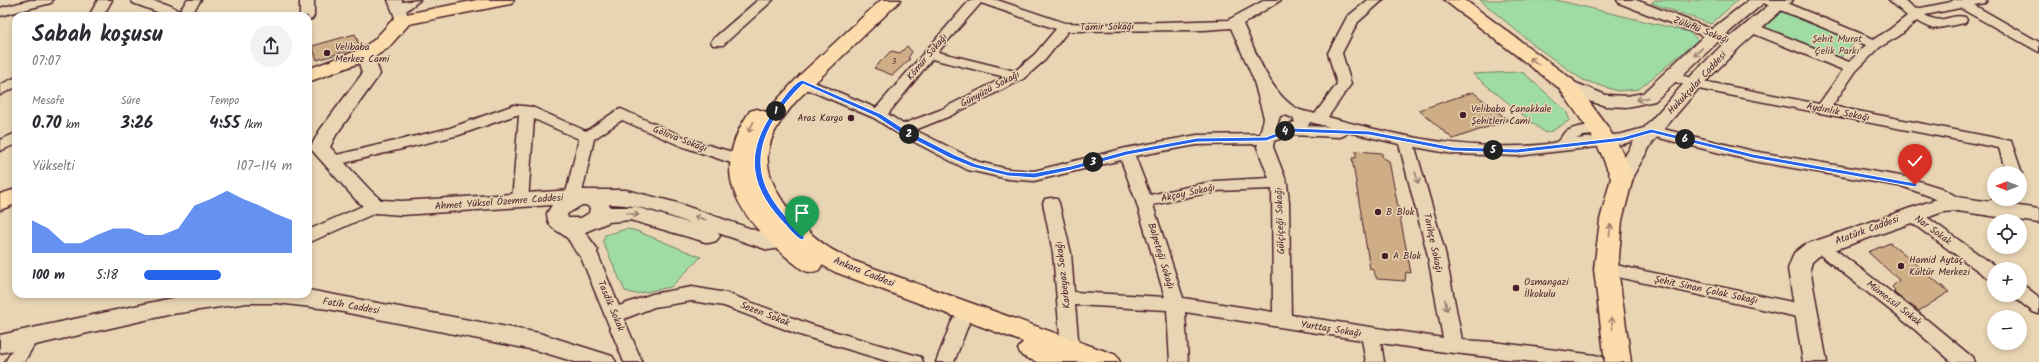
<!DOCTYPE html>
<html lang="tr">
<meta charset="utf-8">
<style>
:root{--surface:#fff;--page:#f2f2f3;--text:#2b2b33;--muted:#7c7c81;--accent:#2563eb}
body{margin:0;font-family:Kalam,sans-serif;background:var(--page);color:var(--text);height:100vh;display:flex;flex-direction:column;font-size:15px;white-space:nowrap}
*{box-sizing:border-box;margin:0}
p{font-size:13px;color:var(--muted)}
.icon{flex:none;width:22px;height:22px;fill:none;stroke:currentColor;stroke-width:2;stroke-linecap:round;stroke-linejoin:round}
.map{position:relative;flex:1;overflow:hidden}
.panel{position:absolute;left:12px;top:12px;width:300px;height:286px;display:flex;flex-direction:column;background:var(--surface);border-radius:12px;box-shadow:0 2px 6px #0003}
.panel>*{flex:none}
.needle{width:26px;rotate:270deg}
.controls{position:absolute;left:1987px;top:166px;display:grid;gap:8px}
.controls a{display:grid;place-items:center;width:40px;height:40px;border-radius:50%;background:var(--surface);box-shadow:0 2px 6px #0003;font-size:20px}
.pin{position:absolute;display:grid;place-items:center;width:34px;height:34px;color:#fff;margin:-41px -17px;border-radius:50% 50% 50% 0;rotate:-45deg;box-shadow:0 0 4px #0007}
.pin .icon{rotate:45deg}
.km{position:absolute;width:20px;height:20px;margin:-10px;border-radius:50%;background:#222;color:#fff;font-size:11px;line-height:20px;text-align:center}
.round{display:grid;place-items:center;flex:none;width:42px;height:42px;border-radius:21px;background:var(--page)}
.overview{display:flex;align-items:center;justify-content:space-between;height:68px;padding:0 20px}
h1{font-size:22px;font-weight:700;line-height:30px}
.figures{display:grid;grid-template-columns:repeat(3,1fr);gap:6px;height:68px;padding:4px 20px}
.figures div{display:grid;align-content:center}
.figures b{font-size:17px;font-weight:700}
.figures small{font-size:11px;font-weight:400}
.figures p{font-size:11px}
.chart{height:112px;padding:8px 20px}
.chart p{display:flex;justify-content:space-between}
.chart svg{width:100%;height:72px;margin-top:4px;fill:var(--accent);opacity:.7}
ul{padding:0 20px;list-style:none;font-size:13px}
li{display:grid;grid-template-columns:64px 48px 1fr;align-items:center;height:30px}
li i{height:10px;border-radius:5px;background:var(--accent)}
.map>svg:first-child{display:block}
</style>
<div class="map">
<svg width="2039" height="362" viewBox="0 0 2039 362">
<rect width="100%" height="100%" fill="#e9d5b3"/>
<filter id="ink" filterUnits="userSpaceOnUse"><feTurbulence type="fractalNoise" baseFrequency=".025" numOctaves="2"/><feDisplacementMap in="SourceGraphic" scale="8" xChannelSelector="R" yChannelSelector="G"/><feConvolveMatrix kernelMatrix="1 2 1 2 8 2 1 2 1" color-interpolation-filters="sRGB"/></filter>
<g filter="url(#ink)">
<g fill="#9fdca4" stroke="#747e68">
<polygon points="1480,0 1556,0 1689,32 1698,40 1639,89 1618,91 1583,80 1535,46"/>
<polygon points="1655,0 1738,0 1711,24 1651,3"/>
<polygon points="1782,11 1857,40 1840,58 1764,28"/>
<polygon points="1516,72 1524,73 1566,111 1570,120 1552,131 1545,133 1473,74"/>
<polygon points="626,229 634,230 701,257 671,287 635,294 625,291 603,242 605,235"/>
</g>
<g fill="#cfae87" stroke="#4a1f2b">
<polygon points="355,34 360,47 317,60 312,46"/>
<polygon points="907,46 912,52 908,58 910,59 895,73 892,75 874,68 891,51 900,53"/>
<polygon points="1473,92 1508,120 1453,139 1419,110"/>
<polygon points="1356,151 1382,153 1382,157 1389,161 1411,273 1406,272 1405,281 1377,279 1373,270 1370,269 1352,158 1356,158"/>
<polygon points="1890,243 1949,292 1919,311 1894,293 1895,290 1892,287 1899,280 1868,252"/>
</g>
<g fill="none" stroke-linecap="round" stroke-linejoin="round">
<g stroke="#4a1f2b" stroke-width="3">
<g id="minor">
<polygon points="31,0 53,0 51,3 0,16 0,8"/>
<polygon points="98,0 112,0 103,16 89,16"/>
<path d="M131,0c16,0 37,0 48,12l8,-12h14l-11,16h-22l-35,-13z"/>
<polygon points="300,0 314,0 314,16 312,19 308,20 308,16 300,16"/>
<polygon points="388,0 402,0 402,2 420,0 406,11 410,20 408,23 398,23 396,20"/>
<polygon points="758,0 773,0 723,45 713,45 711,42 713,39"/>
<path d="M970,0h27l68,23 37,1 126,-4 37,-20h16l-38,24c12,26 28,73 57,86 5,2 10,2 15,4l22,-30 -9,-31 19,-36 21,-17h15l-25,22 -16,31 9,31 -23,33c61,17 125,31 189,29 10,0 30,-1 39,-4 3,-1 6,-6 8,-9 11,-8 29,-9 41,-5l3,3 -3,3 -22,2 -7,3 46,-5 29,-8 102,25 153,26 35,11 22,12 2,4 -2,4 -6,1 -28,-13 -25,-9 -151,-26 -102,-25 -28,8 -106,12 -64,-2 -38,-7 30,105 17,88 31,2 102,13 7,2 2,5c-22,0 -45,0 -67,0 -52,-5 -104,-11 -156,-19l3,19h-18l-4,-22 -177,-28 3,50h-18l-3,-52 -92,-5 4,43 -2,5 -7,2 -7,-2 -2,-5 -8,-95 -10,-50 2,-4 6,-1 6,1 2,4 12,50 3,39 91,5 -29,-96 -15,-41 -87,21 -26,-2 -40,-9 -71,-37 -23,-15 -77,-33 -2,-3 2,-3h10l69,29zM981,3l75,26 -21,25 -20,17 -77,-19zM1231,28l22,50 11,40 -4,16 -63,1 -71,13 -92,23 -26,-2 -29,-7 -64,-32 35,-14 73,-37 22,-19 23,-29 136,-1zM932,59l73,18 -65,33 -37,14 -15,-10zM1285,115l8,3 2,4 -19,7 4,-13zM1310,122l19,5 -21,-1zM1348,132l51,12 28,108 16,86 -152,-23 -2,-112 -2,-20 -14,-36 1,-6 16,-6 50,2 5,-2zM1258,144l-1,3 12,31 -54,3 -65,14 -15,-39 62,-11zM1272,189l1,123 -90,-14 -30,-93 62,-14z"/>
<polygon points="1617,0 1636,0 1739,40 1741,43 1739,46 1729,46 1619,3"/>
<path d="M1761,0h18l95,39 15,-9 18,-14 -18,-16h15l12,9 35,-7v-2h36l-2,3 -11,2 65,37v10l-79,-44 -35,7c19,11 23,-2 40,2l2,3 -2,3 -32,6 -16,-8 -18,15 -19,11 -24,24 -24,35 179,35 11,32 -2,3v-3h-14l-7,-25 -306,-60 -26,-9 -2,-3 2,-3 5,-1 25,8 122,24 24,-34 -96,-39 -2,-3 2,-3h10l92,37 17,-17 -103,-42z"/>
<polygon points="16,77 16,87 0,95 0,85"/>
<polygon points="514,105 532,107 586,131 616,111 621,109 691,140 746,156 748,160 746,164 740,165 734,164 681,146 622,120 594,139 581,197 579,201 573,202 567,201 565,197 579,139 534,119 528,201 526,205 520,206 514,205 512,201 519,115 516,115 459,135 332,166 326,165 324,161 326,157 332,156 450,128"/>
<polygon points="16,133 16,144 0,151 0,140"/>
<path d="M1994,198v1h20c-5,9 -23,17 -33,14l-2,-4 2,-4z"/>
<polygon points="376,200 382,202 384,206 382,210 308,243 308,230"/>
<polygon points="1911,208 1917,210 1999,269 1994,269 1994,280 1988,278 1905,218 1903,214 1905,210"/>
<polygon points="1821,241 1827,243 1926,319 1972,357 1974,362 1952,362 1914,329 1815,251 1812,247 1815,243"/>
<polygon points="587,244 593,246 596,250 619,306 652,294 692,287 726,293 812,325 921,357 923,362 890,362 800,335 724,306 692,301 654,307 624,319 642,362 624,362 578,250 581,246"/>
<polygon points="1606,263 1806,305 1812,307 1815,312 1812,317 1806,319 1600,273 1597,269 1600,265"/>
<polygon points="2020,286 2026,287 2039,297 2039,314 2033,312 2014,297 2013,295 2020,295"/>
<polygon points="960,316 966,318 969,323 954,362 936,362 951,323 954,318"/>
<polygon points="30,330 37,332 39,337 24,362 5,362 23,332"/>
</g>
</g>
<g stroke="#4a1f2b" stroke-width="3">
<g id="tertiary">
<polygon points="1749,0 1767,0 1721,39 1655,101 1627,107 1606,106 1578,98 1560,88 1557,84 1560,80 1566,79 1606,95 1627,96 1643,93 1709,31"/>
<polygon points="1775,0 1793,0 1740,47 1699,88 1652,143 1629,183 1622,185 1615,183 1612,178 1637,136 1687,80 1728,39"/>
<path d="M366,49l6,1 8,24 -44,61 -6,12 40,43 11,10 21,1 171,-11h53l48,12 95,33 27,-2 7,2 4,5 -4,5 -35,5 -50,-17 2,3 -4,5 -7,2 -79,-23 -21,2 -24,10 13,18 -3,5c-5,2 -11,3 -16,0 -5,-4 -7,-11 -11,-16 -11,-11 -20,-8 -21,-26l5,-8 -150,10 -26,-2 -7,-2 -13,-11 -46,-52 10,-18 42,-56 -5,-20 3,-4zM609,204c29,0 56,10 83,20l-56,-17h-26zM582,205h4l4,3 -1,5 -8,5h-13l-1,-4z"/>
<polygon points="1957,197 2039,209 2039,223 1957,211 1943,212 1820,255 1812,262 1810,269 1827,362 1803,362 1788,269 1794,253 1804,245 1934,200"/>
<polygon points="308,290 539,333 612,356 616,362 575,362 539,351 328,309 277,303 247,303 172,314 0,353 0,335 172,298 197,294 308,294"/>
</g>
</g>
<g stroke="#4a1f2b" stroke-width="3">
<g id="primary">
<polygon points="477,0 514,0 511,4 505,5 409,24 388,48 373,58 308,82 308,69 359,50 374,40 396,16"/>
<path d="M881,0h20l-104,100c-13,16 -26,32 -29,53 -4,34 31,73 57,92 8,6 18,10 26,15l265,95 4,7h-83l-15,-6 -4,-7 5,-7 -188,-70 -13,-7 -3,5c-2,1 -6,2 -8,2 -9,0 -15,-8 -21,-12 -24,-20 -53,-48 -59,-80 -4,-25 5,-49 19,-69l7,-2 9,3 35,-38z"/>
<polygon points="1444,0 1465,0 1573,80 1607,126 1623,153 1633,178 1622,220 1618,269 1631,362 1605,362 1594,269 1600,220 1611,178 1601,153 1590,132 1559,88"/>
<polygon points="16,189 16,204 0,210 0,194"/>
</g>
</g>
<use href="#minor" fill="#e9d5b3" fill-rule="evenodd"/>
<use href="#tertiary" fill="#e9d5b3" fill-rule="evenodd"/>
<use href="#primary" fill="#fddcac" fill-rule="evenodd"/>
</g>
<defs><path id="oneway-shaft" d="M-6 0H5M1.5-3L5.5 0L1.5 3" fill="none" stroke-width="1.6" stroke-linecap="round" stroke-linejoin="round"/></defs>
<g stroke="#9a7a6f">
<use href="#oneway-shaft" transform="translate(1698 52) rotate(137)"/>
<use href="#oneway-shaft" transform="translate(1642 99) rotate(166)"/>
<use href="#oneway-shaft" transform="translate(1417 178) rotate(74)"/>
<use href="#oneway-shaft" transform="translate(633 214) rotate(10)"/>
<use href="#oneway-shaft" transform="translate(700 218) rotate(-162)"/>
<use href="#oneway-shaft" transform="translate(1446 305) rotate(79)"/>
</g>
<g stroke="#a47e6c">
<use href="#oneway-shaft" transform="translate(1534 61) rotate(-143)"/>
<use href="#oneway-shaft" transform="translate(751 127) rotate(117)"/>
<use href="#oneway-shaft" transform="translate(1610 230) rotate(-85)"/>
<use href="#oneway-shaft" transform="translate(1612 323) rotate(-96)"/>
</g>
</g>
<path fill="#2563eb" stroke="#fff" d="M802,80l79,34 23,15 51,26 21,9 32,8 26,1 37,-7 55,-15 71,-13 69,-1 25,-9 78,3 84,16 64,2 106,-12 28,-8 102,25 162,29 3,2 -3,2 -162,-29 -101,-25 -29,8 -106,12 -64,-2 -84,-16 -78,-3 -25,9 -69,1 -70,13 -55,15 -38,8 -26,-2 -36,-9 -22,-9 -51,-26 -22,-15 -74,-33c-31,31 -58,71 -31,114 9,15 21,26 32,38v3l-2,1c-7,-3 -14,-13 -20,-19 -36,-39 -36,-73 -5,-115 7,-8 15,-22 25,-26z"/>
<g fill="#4a1f2b" stroke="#e9d5b3" stroke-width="1.5">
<circle cx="327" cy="53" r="4"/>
<circle cx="1463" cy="115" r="4"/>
<circle cx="851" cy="118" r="4"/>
<circle cx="1378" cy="212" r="4"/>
<circle cx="1385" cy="256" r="4"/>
<circle cx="1901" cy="266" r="4"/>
<circle cx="1516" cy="288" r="4"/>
</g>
<g text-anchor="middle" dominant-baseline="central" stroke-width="3" stroke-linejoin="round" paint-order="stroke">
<g font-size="8" fill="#6b4342">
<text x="894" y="61">3</text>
</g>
<g font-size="10" fill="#4a1f2b" stroke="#e9d5b3">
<text transform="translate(1107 27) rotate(-1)">Tamir Sokağı</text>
<text transform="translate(1701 30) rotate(21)">Zülüflü Sokağı</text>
<text transform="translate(927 57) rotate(-50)">Kömür Sokağı</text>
<text transform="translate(1697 83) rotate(-47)">Hukukçular Caddesi</text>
<text transform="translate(990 89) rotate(-28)">Günyüzü Sokağı</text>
<text transform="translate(1838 112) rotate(11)">Aydınlık Sokağı</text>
<text transform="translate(680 139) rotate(21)">Gölova Sokağı</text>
<text transform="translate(1188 193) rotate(-12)">Akçay Sokağı</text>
<text transform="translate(499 202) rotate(-4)">Ahmet Yüksel Özemre Caddesi</text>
<text transform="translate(1280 221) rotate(-92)">Gülçiçeği Sokağı</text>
<text transform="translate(1867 230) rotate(-20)">Atatürk Caddesi</text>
<text transform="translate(1933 230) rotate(36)">Nar Sokak</text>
<text transform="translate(1433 243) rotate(78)">Tarihçe Sokağı</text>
<text transform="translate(1161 256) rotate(73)">Balpeteği Sokağı</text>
<text transform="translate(864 272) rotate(22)">Ankara Caddesi</text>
<text transform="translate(1063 275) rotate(-97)">Karbeyaz Sokağı</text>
<text transform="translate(1706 290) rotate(12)">Şehit Sinan Çolak Sokağı</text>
<text transform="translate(1894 303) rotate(38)">Mümessil Sokak</text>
<text transform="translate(351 306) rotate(10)">Fatih Caddesi</text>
<text transform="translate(611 306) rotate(67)">Tasdik Sokak</text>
<text transform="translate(765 314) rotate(21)">Sezen Sokak</text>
<text transform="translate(1331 329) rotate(9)">Yurttaş Sokağı</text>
</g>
<g font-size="10" fill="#573b3d" stroke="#e9d5b3">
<text x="1837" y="39">Şehit Murat<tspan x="1837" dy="12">Çelik Parkı</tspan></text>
</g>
<g font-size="10" fill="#4a1f2b" stroke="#e9d5b3" text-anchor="start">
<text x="335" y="47">Velibaba<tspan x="335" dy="12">Merkez Cami</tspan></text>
<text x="1471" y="109">Velibaba Çanakkale<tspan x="1471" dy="12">Şehitleri Cami</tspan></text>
<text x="843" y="118" text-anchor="end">Aras Kargo</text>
<text x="1386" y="212">B Blok</text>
<text x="1393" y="256">A Blok</text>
<text x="1909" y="260">Hamid Aytaç<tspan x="1909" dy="12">Kültür Merkezi</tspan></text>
<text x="1524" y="282">Osmangazi<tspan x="1524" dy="12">İlkokulu</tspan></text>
</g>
</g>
</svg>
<div class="controls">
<a><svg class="needle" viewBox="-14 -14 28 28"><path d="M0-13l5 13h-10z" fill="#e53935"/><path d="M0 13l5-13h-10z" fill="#7c7c81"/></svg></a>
<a><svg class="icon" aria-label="locate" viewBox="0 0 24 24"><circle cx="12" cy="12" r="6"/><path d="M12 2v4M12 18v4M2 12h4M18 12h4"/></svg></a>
<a>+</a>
<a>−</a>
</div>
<div class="pin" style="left:802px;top:237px;background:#1e9e55"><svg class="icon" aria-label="arrive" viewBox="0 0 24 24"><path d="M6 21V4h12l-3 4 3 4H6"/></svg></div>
<div class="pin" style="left:1915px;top:185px;background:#d93025"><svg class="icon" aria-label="check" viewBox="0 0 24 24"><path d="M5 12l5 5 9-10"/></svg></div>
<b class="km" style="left:776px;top:111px">1</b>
<b class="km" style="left:909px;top:134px">2</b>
<b class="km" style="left:1093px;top:162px">3</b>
<b class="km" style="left:1285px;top:131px">4</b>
<b class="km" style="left:1493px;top:150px">5</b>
<b class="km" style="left:1685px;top:139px">6</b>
<section class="panel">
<div class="overview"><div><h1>Sabah koşusu</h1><p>07:07</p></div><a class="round"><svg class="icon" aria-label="share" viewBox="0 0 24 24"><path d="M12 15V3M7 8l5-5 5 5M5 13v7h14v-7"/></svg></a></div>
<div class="figures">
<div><p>Mesafe</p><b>0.70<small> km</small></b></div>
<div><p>Süre</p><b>3:26</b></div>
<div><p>Tempo</p><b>4:55<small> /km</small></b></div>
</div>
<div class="chart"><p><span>Yükselti</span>107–114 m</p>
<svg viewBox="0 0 160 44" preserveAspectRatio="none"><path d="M0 44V24L10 29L20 38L30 38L40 33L50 29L60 29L70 33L80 33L90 29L100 15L110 11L120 6L130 11L140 15L150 20L160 24V44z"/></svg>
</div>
<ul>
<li><b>100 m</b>5:18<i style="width:52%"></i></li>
</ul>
</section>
</div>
